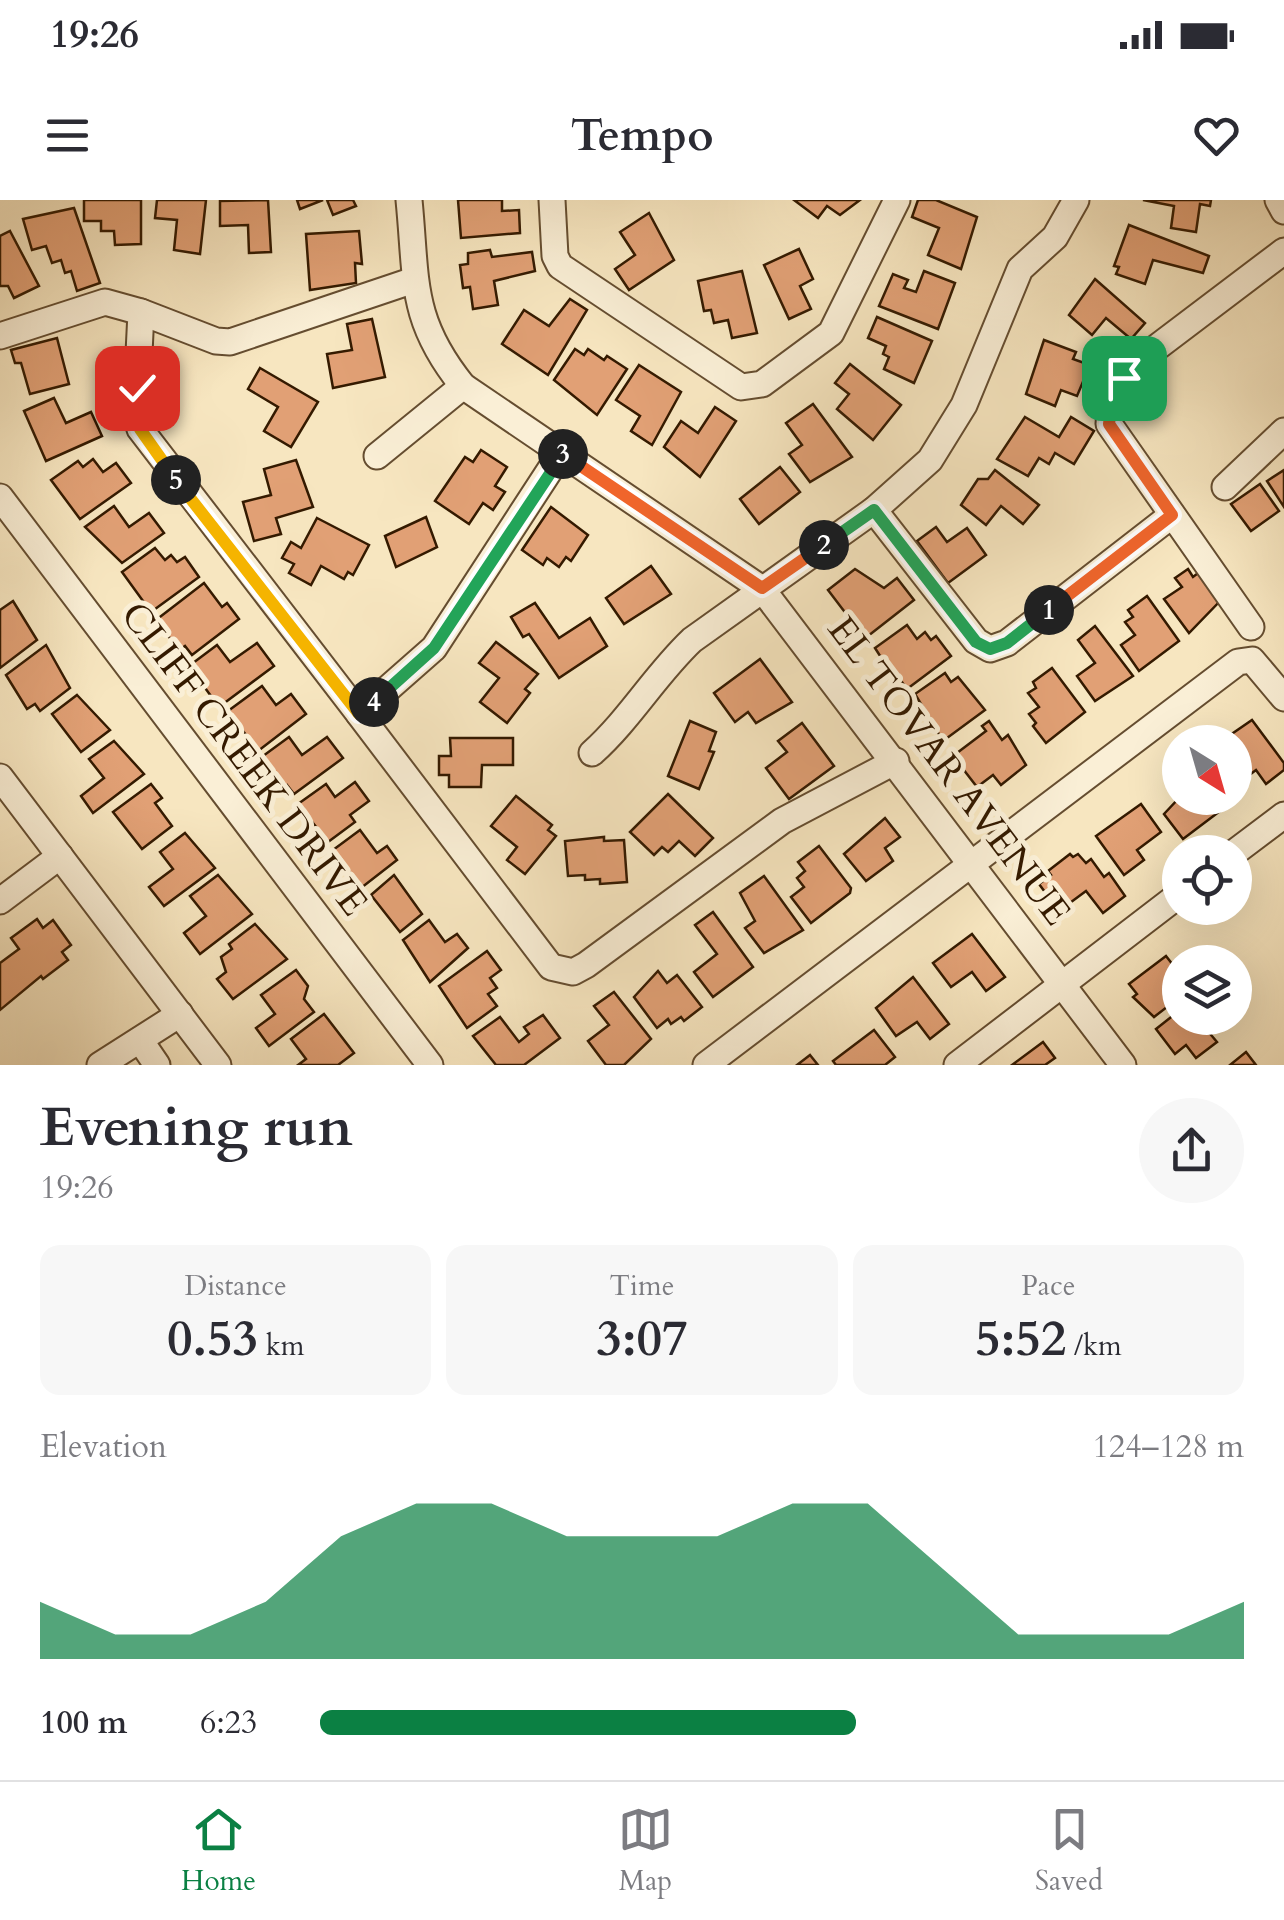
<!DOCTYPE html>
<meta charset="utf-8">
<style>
:root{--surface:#fff;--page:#f7f7f7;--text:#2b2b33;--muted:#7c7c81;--line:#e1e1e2;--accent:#0b8043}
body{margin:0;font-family:Cardo,serif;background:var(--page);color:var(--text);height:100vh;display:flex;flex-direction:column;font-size:38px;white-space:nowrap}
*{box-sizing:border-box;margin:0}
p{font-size:32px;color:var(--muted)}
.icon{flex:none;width:55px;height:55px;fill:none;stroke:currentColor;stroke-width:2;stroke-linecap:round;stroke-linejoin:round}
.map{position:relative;height:865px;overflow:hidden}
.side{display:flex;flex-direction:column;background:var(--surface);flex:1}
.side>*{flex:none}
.needle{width:65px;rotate:143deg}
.buttons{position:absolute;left:1162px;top:525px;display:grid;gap:20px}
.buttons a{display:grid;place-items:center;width:90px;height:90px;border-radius:50%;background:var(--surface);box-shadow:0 10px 40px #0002;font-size:50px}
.pin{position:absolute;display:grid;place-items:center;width:85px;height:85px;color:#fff;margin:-42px;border-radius:20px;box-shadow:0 5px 15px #0006}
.km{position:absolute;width:50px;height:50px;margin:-25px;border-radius:50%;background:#222;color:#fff;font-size:28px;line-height:50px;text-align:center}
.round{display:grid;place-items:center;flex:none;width:105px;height:105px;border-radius:52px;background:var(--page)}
.head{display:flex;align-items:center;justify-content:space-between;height:170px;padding:0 40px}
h1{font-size:55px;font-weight:600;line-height:75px}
.metrics{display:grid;grid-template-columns:repeat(3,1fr);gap:15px;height:170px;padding:10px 40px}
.metrics div{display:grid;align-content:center;border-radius:20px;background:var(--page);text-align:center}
.metrics b{font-size:50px;font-weight:600}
.metrics small{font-size:28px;font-weight:400}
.metrics p{font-size:28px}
.chart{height:280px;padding:20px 40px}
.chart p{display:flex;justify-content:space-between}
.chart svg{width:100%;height:180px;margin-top:10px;fill:var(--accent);opacity:.7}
ul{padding:0 40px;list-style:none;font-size:32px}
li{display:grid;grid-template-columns:160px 120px 1fr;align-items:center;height:75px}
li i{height:25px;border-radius:12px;background:var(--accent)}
.status{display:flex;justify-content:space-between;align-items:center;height:70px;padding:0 50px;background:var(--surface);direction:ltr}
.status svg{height:28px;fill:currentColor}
header{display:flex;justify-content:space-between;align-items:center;height:130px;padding:0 40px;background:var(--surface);font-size:45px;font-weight:600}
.tab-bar{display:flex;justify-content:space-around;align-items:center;height:140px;border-top:2px solid var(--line);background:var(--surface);font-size:28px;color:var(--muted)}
.tab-bar a{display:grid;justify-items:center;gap:5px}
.tab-bar .active{color:var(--accent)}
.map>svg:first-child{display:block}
</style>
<div class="status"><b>19:26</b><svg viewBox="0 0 49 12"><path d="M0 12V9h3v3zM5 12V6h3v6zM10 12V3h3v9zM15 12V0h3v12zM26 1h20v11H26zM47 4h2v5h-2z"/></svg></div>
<header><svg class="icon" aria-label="menu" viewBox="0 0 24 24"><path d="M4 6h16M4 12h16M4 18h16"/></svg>Tempo<svg class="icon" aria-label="heart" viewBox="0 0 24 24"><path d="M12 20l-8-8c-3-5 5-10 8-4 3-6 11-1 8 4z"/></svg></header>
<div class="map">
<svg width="1284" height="865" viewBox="0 0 1284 865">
<rect width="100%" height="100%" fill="#f7e6c0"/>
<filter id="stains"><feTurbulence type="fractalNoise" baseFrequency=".002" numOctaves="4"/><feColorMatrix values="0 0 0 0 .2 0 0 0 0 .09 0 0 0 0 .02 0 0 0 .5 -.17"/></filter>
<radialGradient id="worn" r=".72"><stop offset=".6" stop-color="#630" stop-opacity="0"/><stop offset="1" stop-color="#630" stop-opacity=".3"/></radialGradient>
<g fill="#e1a075" stroke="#341a00" stroke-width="2.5">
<polygon points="84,0 141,0 141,44 115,45 114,31 101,31 101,21 84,21"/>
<polygon points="157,0 206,0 200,54 174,50 177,20 155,18"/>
<polygon points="268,0 271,52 249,53 248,25 220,26 220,1"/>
<polygon points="297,0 323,0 300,9"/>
<polygon points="327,0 353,0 356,6 333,15"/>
<polygon points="458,0 502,0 502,11 519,10 520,33 461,38"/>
<polygon points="794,0 860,0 840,15 827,6 818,18"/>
<polygon points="918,0 936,0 977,17 961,69 928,55 939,28 912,17"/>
<polygon points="1143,0 1211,0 1210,6 1200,4 1196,32 1171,28 1174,6"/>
<polygon points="74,8 100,83 77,91 71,71 65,73 61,60 52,63 46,46 32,50 23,19"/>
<polygon points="649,13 674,60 629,90 615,69 635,55 620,32"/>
<polygon points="1129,25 1209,56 1203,73 1153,60 1145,84 1116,74 1119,67 1114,66"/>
<polygon points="10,31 39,86 14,98 8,86 0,86 0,36"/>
<polygon points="359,31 362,64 355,63 356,83 310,90 306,34"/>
<polygon points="799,49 813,79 800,86 811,109 789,119 764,65"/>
<polygon points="490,50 492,57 532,52 535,71 494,81 498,105 473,109 470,87 463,88 460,65 468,64 468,53"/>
<polygon points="742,71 757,133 732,138 728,120 714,123 711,110 704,111 698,81"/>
<polygon points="924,71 955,83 938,129 879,106 893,74 908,80 904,88 916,92"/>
<polygon points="1095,79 1145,123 1131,139 1106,118 1092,135 1069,115"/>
<polygon points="570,99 587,110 548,175 502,144 524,110 549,126"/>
<polygon points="877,117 932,141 914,183 884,169 889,157 883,154 886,146 868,138"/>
<polygon points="372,119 385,177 333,188 327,154 352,150 347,124"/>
<polygon points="57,138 69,184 30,194 21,163 15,163 11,150"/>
<polygon points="1044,140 1076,152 1073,159 1090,165 1077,196 1061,190 1055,206 1026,194"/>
<polygon points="575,149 584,155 588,149 604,160 607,156 627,169 597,215 554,180"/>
<polygon points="850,164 901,205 873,240 837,209 849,194 835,183"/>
<polygon points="639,165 681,192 652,245 631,231 640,216 616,200"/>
<polygon points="260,168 318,202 291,247 264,231 278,207 248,189"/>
<polygon points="54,198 66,223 91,212 102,236 46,261 24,211"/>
<polygon points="813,204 852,257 810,282 789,254 802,245 786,223"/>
<polygon points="715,207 736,221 700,277 664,247 681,221 698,233"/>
<polygon points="1025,217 1059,237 1071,217 1094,231 1074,264 1055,253 1049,264 1039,258 1028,276 997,259"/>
<polygon points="481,250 507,267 495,286 505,292 493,310 483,303 469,324 435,301 465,257 473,262"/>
<polygon points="93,259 103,272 116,263 131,283 80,319 51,280 78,261 83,267"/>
<polygon points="296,260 313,307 276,318 281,334 254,341 243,302 271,295 264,269"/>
<polygon points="780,267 800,292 759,324 740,299"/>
<polygon points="995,270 1039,305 1023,324 1001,306 986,325 961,305 978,279 988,279"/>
<polygon points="1284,270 1284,307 1267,281"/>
<polygon points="1260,284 1279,311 1251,331 1231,304"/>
<polygon points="114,306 129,327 149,313 164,333 122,363 85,327"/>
<polygon points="551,307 588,335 571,361 566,357 559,367 547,358 543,365 522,350"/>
<polygon points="426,317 437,347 396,367 385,336"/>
<polygon points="317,318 369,345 353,375 348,372 344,379 321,366 311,385 289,373 294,364 282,358 291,342 301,348"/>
<polygon points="936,327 947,342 967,328 986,355 948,383 917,341"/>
<polygon points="155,348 165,360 171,355 177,362 185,357 199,377 151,412 122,372"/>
<polygon points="651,366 671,394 624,424 606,398"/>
<polygon points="855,369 884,388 897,378 914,400 868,436 863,436 828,390"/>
<polygon points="1188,369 1193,377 1202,370 1223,398 1189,433 1164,399 1182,387 1175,378"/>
<polygon points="204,383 222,407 227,403 239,419 192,455 185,446 179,450 156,420"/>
<polygon points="1147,396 1179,441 1139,471 1121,445 1135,435 1125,422 1133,417 1128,410"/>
<polygon points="13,401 37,440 0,468 0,410"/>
<polygon points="535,403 559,438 590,418 607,446 559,478 529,434 523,437 511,417"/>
<polygon points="907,425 917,439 925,432 931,440 936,436 951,456 907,489 902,482 898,484 875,448"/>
<polygon points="1095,426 1133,476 1095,501 1077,476 1095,463 1078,440"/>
<polygon points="496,442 538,474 525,489 530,493 507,523 480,502 499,478 479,463"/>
<polygon points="257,443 274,466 219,507 189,466 217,445 230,462"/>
<polygon points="46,445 70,488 40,511 35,504 27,509 6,475"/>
<polygon points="760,459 792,502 756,523 748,512 735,522 714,493"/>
<polygon points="1052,468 1085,512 1046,543 1033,526 1036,523 1029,514 1039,507 1028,493 1036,488 1033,482"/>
<polygon points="945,473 951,482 958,477 985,510 943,541 915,494"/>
<polygon points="262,486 276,505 291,494 306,514 258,551 228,511"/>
<polygon points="77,495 110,530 81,552 52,514"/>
<polygon points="1252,520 1284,563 1284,570 1266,584 1256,570 1236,585 1235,542 1220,542"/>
<polygon points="690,521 716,532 709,551 714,552 699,589 668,576"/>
<polygon points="989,521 1002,540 1008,535 1026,565 1001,585 993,575 977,587 953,556 986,531 982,526"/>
<polygon points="802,523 834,566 789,599 766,568 787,552 778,541"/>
<polygon points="289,537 302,555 327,537 343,558 294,594 287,585 283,588 263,556"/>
<polygon points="450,538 513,538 513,565 482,565 481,587 449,587 449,575 439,575 439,556 451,556"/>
<polygon points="114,541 144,574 93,613 81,596 104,578 89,559"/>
<polygon points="355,582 369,601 350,615 355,622 328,642 298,604 326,584 335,597"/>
<polygon points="151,584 162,598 155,603 172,626 142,649 113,612"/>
<polygon points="668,594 713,638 695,656 679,641 668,652 662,647 654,655 630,632"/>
<polygon points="516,596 552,625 548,630 556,636 525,674 507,660 517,647 491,626"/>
<polygon points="1180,597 1216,598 1224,608 1183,639 1164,614"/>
<polygon points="1141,604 1161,632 1137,650 1144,660 1124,675 1096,636"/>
<polygon points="885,618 900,637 885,648 893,661 866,681 844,654"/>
<polygon points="360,630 377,653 387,646 397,660 361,688 333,650"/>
<polygon points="185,633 215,668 164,706 149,687 173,669 160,652"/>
<polygon points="604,637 604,641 624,640 627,682 600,684 600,679 585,680 585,675 568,676 565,641"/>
<polygon points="819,646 851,688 850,693 811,723 791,697 804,687 797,678 805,671 798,662"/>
<polygon points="1070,654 1073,657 1078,654 1086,663 1091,659 1104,677 1109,673 1125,696 1103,713 1086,691 1059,711 1039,684 1051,675 1048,671"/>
<polygon points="218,675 252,714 200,754 184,733 206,716 190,696"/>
<polygon points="394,675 422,714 400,732 371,695"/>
<polygon points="764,676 803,730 764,753 745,728 755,721 740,693"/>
<polygon points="713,712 753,767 713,797 694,772 717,754 695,725"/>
<polygon points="37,719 43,728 53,720 71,745 62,752 68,760 43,779 41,776 0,810 0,763 19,749 11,738"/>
<polygon points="429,720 445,742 457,734 468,748 430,782 403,740"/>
<polygon points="255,724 287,759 233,799 217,779 226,772 221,757 232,749 229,744"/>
<polygon points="972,734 1005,777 986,791 972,772 951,787 933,763"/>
<polygon points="487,751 501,770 490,778 497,788 488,794 497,806 467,828 439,786"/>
<polygon points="1166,756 1180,774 1180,797 1154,817 1133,797 1137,794 1129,784"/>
<polygon points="296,770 308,786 304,799 314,812 269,846 256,828 275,814 261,795"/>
<polygon points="658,771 667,783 677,775 702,807 684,821 681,817 671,824 668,819 657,828 634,797"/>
<polygon points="913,777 949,824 930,839 917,822 896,836 876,808"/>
<polygon points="614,792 651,839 624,865 606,865 588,841 609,825 594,806"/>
<polygon points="1180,810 1180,818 1210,818 1214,822 1206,829 1217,842 1196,858 1186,845 1175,854 1156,829"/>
<polygon points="324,814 354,853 338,865 298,865 306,859 291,839"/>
<polygon points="543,815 560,838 524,865 496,865 473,836 500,817 519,842 529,834 524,827"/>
<polygon points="874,830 895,857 885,865 836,865 833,861"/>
<polygon points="1043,842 1055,858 1045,865 1012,865"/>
<polygon points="1246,852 1256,865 1230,865"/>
<polygon points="810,855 818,865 797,865"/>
</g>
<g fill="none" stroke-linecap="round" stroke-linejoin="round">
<g stroke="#654d30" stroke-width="29">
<g id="minor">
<path d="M409,0c8,80 0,119 54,186l299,203 361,476"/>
<polyline points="552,0 555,56 560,66 741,187 762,184 831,133 897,0"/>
<polyline points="1278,0 1284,11"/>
<polyline points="141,112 216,141 230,142 414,80"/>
<polyline points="0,136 105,102 141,112 136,215 140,229 359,514"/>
<polyline points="561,253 434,448 359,514 551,767 573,772 586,765 782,621 896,561"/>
<polyline points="377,256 463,186"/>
<polyline points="1225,287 1284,231"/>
<polyline points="0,297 430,865"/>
<polyline points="874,310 976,441 990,449 1007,443 1172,315"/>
<polyline points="1251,427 1109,224 1111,199 1124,178 1148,154 1284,51"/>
<path d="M592,553c38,-34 63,-78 100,-113l182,-130 56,-50 34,-55 56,-136 35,-32 21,-37"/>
<polyline points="0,577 218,865"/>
<polyline points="1235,652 1284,615"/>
<polyline points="0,701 60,656"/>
<polyline points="140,840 157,865"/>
<polyline points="100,865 180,814"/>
<polyline points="706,865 1238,462 1252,460 1284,498"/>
<polyline points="957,865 1180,694"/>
</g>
</g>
<use href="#minor" stroke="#faefd6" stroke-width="25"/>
</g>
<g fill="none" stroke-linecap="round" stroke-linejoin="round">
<g stroke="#fff" stroke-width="20">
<polyline id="split-1" points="1049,410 1172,315 1109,224 1112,199 1124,178"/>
</g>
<g stroke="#fff" stroke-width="20">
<polyline id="split-2" points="824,345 874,310 976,442 990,449 1007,443 1049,410"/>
</g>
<g stroke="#fff" stroke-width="20">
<polyline id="split-3" points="563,254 762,388 824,345"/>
</g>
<g stroke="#fff" stroke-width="20">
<polyline id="split-4" points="374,502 434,448 563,254"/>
</g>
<g stroke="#fff" stroke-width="20">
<polyline id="split-5" points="176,280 359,514 374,502"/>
</g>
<g stroke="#fff" stroke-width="20">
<polyline id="split-6" points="137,188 140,229 176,280"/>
</g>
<use href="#split-1" stroke="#f0652b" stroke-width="12"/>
<use href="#split-2" stroke="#22a559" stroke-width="12"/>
<use href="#split-3" stroke="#f0652b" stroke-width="12"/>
<use href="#split-4" stroke="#22a559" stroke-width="12"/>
<use href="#split-5" stroke="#f5b400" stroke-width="12"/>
<use href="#split-6" stroke="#f5b400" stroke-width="12"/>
</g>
<g text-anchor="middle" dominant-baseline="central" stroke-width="10" stroke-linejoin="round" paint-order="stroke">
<g font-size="38" fill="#341a00" stroke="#faefd6">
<text transform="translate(244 559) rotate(53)">CLIFF CREEK DRIVE</text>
<text transform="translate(949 571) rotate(53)">EL TOVAR AVENUE</text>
</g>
</g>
<rect width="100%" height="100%" filter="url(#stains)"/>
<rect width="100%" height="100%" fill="url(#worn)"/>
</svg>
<div class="buttons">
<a><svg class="needle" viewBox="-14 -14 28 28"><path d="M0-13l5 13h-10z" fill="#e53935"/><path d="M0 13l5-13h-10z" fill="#7c7c81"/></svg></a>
<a><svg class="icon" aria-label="locate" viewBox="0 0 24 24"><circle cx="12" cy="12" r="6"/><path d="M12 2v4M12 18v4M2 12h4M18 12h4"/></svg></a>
<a><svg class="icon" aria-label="layers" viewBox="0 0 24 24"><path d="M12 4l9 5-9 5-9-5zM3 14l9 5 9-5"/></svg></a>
</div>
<div class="pin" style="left:1124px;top:178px;background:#1e9e55"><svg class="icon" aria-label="arrive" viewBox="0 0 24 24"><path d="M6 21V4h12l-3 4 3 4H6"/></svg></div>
<div class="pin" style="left:137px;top:188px;background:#d93025"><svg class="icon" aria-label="check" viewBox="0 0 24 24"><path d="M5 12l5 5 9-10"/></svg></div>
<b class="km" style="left:1049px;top:410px">1</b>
<b class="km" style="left:824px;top:345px">2</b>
<b class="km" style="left:563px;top:254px">3</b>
<b class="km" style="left:374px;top:502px">4</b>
<b class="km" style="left:176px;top:280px">5</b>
</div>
<section class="side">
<div class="head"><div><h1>Evening run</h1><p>19:26</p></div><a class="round"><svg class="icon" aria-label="share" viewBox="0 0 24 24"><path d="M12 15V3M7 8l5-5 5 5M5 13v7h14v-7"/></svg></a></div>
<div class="metrics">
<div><p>Distance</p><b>0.53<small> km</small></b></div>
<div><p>Time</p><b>3:07</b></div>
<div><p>Pace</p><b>5:52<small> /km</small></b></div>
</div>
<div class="chart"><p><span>Elevation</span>124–128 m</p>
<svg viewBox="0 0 160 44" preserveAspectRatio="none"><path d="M0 44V30L10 38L20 38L30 30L40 14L50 6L60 6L70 14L80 14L90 14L100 6L110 6L120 22L130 38L140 38L150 38L160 30V44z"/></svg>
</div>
<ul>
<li><b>100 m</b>6:23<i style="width:58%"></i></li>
</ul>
</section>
<nav class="tab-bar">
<a class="active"><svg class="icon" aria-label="home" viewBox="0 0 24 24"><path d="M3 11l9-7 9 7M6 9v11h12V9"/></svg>Home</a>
<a><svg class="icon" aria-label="map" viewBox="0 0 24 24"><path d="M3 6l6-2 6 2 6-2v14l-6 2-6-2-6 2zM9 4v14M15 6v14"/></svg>Map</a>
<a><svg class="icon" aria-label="saved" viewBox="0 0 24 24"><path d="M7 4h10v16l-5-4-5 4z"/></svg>Saved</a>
</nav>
